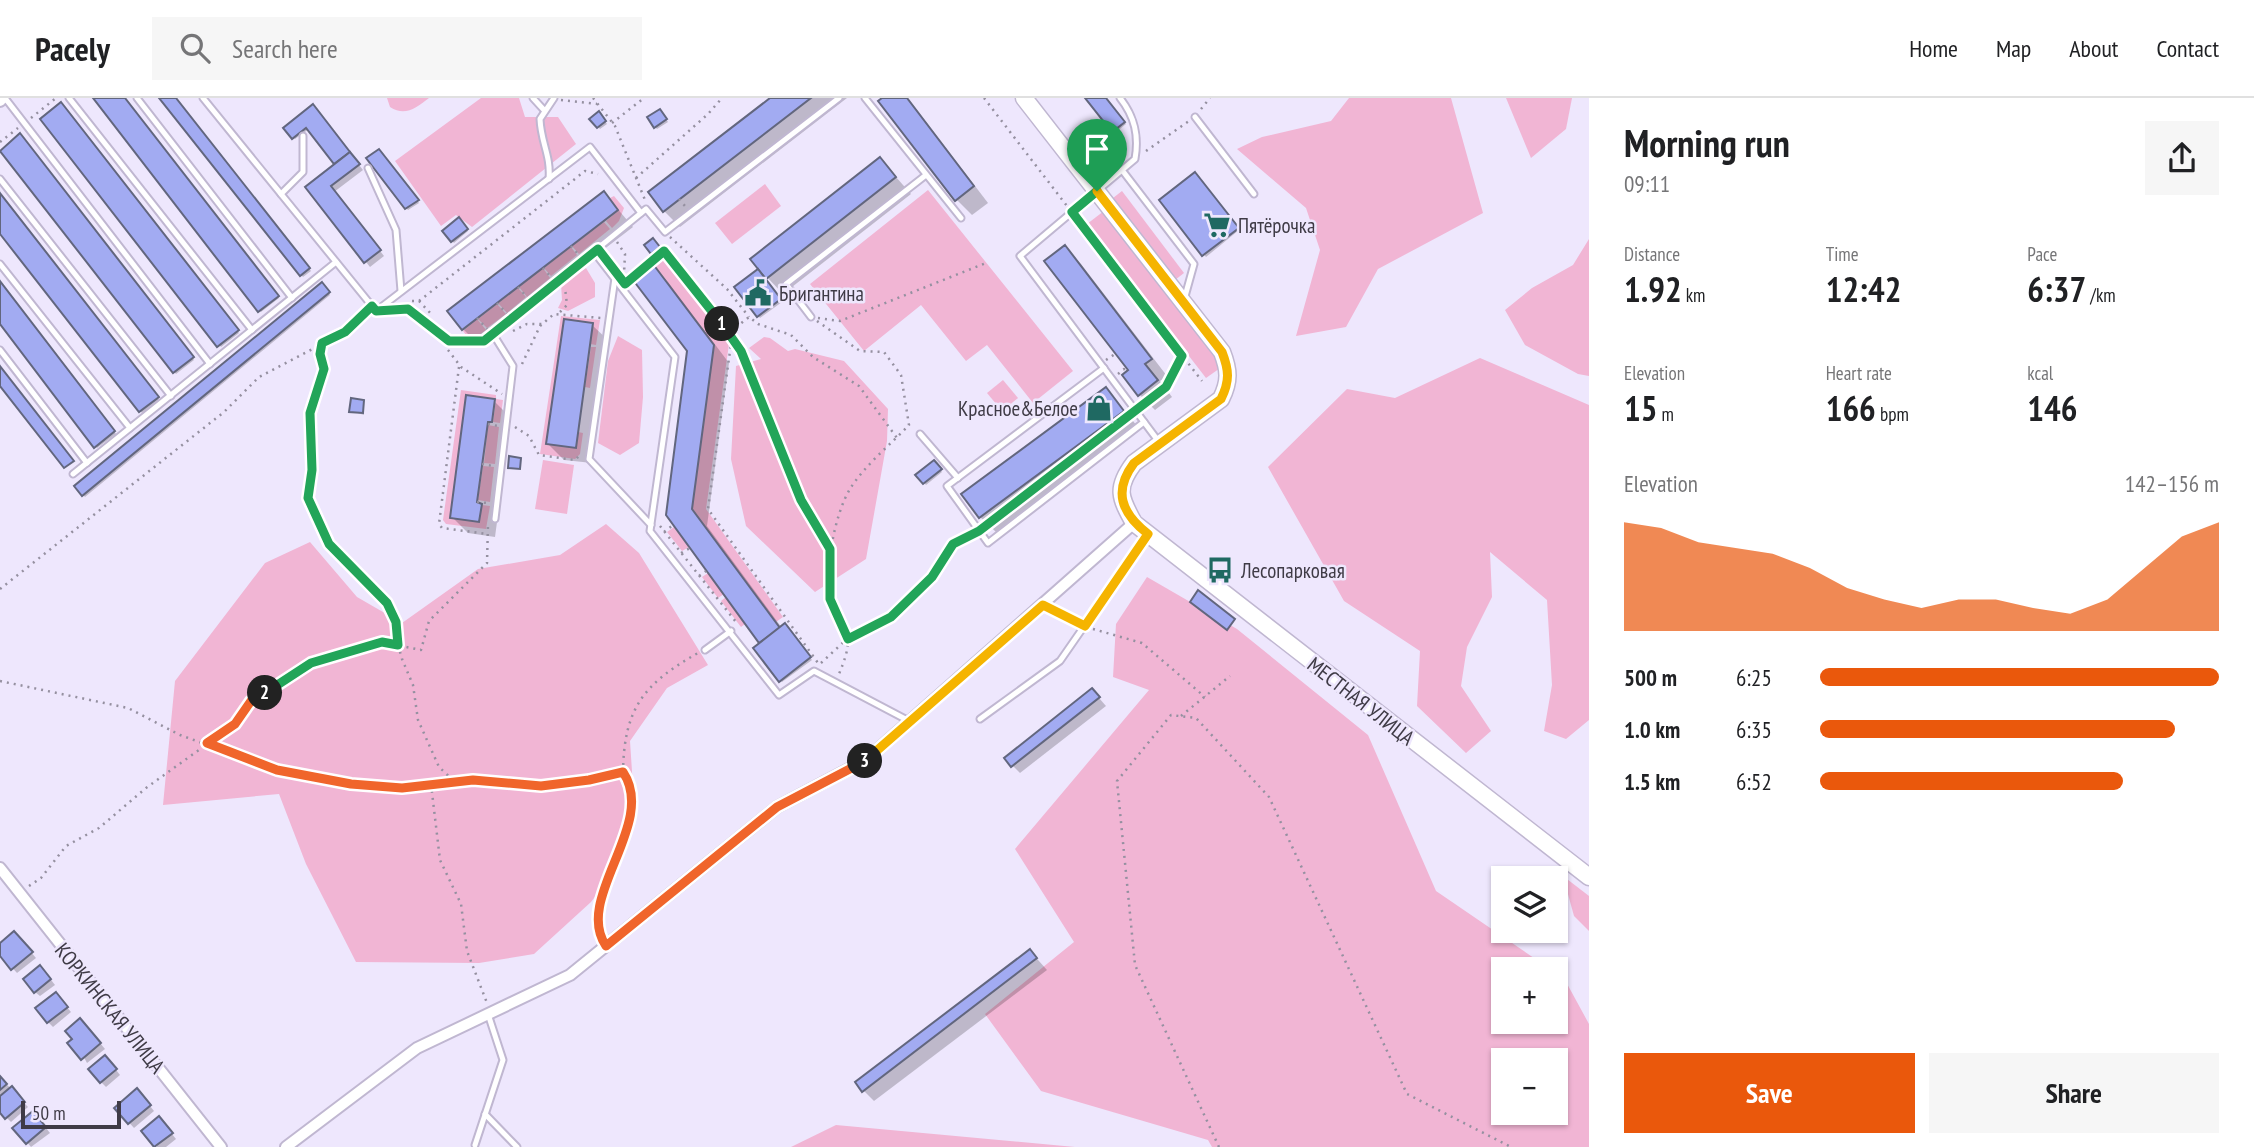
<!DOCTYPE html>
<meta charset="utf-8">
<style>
:root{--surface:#fff;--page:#f6f6f6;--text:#202124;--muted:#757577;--line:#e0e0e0;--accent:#ea580c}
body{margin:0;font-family:"PT Sans Narrow",sans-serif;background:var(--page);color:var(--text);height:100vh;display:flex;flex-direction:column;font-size:26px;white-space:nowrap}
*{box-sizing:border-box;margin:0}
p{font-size:23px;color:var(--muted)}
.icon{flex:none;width:38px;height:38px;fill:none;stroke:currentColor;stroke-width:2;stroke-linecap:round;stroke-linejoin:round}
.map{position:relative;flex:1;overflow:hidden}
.sheet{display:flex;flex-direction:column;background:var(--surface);width:665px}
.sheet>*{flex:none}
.tools{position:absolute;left:1491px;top:768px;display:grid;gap:14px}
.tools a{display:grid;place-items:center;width:77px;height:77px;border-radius:0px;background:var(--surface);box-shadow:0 2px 5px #0004;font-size:35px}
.scale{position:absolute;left:21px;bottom:18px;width:100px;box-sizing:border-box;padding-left:7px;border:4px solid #3f3b46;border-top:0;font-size:19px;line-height:24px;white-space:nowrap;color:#3f3b46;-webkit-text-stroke:5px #eee7fd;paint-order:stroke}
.pin{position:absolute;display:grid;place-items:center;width:60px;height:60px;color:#fff;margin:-72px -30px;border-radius:50% 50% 50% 0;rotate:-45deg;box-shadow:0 0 7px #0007}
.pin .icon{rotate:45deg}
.km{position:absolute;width:35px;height:35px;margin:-18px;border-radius:50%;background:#222;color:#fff;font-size:19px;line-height:35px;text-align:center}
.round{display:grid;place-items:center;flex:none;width:74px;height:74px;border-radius:0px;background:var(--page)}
.headline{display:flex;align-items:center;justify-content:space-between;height:119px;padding:0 35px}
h1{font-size:38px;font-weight:700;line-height:52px}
.figures{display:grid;grid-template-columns:repeat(3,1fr);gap:10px;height:119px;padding:7px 35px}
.figures div{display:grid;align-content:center}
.figures b{font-size:35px;font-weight:700}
.figures small{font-size:19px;font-weight:400}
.figures p{font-size:19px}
.chart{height:196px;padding:14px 35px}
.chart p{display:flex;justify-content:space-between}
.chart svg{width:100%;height:126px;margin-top:7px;fill:var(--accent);opacity:.7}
.cta{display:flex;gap:14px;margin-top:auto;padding:14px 35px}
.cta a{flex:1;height:80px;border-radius:0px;background:var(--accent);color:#fff;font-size:28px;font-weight:700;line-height:80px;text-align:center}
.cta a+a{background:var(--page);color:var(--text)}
ul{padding:0 35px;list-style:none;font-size:23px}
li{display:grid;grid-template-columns:112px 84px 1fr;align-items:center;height:52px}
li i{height:18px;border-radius:9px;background:var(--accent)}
header{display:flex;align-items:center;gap:42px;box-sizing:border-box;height:98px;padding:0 35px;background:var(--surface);border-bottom:2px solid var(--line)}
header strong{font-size:33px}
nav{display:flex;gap:38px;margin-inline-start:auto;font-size:24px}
.search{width:490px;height:63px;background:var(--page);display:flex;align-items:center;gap:18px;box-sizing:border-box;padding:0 24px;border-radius:0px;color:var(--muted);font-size:26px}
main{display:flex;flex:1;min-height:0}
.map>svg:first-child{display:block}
</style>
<header>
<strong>Pacely</strong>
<div class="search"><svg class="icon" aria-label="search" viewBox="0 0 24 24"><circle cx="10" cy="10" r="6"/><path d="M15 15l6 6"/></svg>Search here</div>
<nav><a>Home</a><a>Map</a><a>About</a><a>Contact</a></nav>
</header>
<main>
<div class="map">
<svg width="1589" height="1049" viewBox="0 0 1589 1049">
<rect width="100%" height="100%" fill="#eee7fd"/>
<g fill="#f1b5d4" fill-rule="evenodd">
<path d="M387,0h42c-13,10 -24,19 -39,9z"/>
<polygon points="481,0 519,0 525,19 558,19 576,46 472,129 456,117 441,128 395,63"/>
<polygon points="1349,0 1451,0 1483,115 1378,171 1346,229 1296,238 1320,152 1306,110 1237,51 1262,39 1331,23"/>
<polygon points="1506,0 1572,0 1566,31 1531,60"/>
<polygon points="765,86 781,108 732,146 715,125"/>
<polygon points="928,92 1073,273 1033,305 987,247 966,263 921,207 864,253 810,186"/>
<polygon points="1122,93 1184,175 1175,182 1113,100"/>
<polygon points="614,98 624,110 619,123 612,130 606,123 619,112 610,100"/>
<polygon points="1104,113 1223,268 1206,280 1087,126"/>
<polygon points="604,124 610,131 579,156 572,148"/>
<polygon points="1589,141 1589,278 1578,276 1525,247 1505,212 1532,190 1573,167"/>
<polygon points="571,149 577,157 551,178 544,170"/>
<polygon points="665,156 727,235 729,246 706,411 783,519 776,524 692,411 714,247 653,166"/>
<polygon points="543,170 550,180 527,199 519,189"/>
<polygon points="586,170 595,185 595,199 568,213 558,210 562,202 561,186"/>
<polygon points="518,190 526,199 507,215 498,205"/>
<polygon points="497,206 506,216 487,230 478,221"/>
<polygon points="561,218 600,222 596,247 590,246 593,225 564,222 546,346 576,350 578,334 583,335 580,356 575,361 540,356"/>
<polygon points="477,221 486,232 479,237 466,237 463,233"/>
<polygon points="618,238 642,252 643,299 639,345 620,357 598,345 608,263"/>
<polygon points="764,239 770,240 788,253 795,251 844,263 888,311 887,343 866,461 815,494 746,428 731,361 736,268 761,261 749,250"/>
<polygon points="591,249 596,249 590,290 585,289"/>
<polygon points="1480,260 1589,307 1589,622 1566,641 1544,633 1552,587 1547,502 1490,454 1492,499 1467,549 1461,588 1491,633 1466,655 1417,608 1420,553 1344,503 1268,369 1347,291 1395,300"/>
<polygon points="1003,282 1018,300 1002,313 987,295"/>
<polygon points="461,292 496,297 496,301 503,302 500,325 493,324 496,301 466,298 450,419 479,424 482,407 490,408 486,431 446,426 443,422"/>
<polygon points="488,327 499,329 495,366 484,365"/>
<polygon points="543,362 574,367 567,416 535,411"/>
<polygon points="483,368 494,369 490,404 478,402"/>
<polygon points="606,426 639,455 708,567 667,590 630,643 634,704 622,763 591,804 534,856 479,865 356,864 306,766 279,696 163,707 175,583 265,465 310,444 357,499 402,525 478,471 560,457"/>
<polygon points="674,429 689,449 682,453 667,434"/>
<polygon points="708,475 724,496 718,500 702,479"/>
<path d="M1147,479l90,52 131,106 68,156 114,78 -47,1v52h53v-48l9,6 24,44v123h-377l-4,-7 -167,-49 -56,-77 89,-72 -59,-93 134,-159 -36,-13 3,-53zM1503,962h53v53h-53z"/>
<polygon points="726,499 745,526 741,529 721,503"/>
<polygon points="1563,778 1589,798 1589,833 1574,818"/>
<polygon points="836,1027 1075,1049 791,1049"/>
</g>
<g fill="#0003">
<polygon points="95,0 124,0 279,200 261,214"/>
<polygon points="161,0 174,0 311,173 303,179"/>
<polygon points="773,0 847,0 680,129 664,113"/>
<polygon points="885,0 907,0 913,7 988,105 972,117 956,101"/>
<polygon points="1087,0 1105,0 1126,26 1115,35"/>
<polygon points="61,7 239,235 221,249 42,21"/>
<polygon points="313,9 363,72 334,94 384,158 370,169 307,89 337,66 309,31 295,41 285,30"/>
<polygon points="662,15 668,24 657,31 655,29"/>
<polygon points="599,16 607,26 600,31 592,21"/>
<polygon points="20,38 194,262 176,276 1,52"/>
<polygon points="379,53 419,105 408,112 369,61"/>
<polygon points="880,61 911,96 783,196 765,177"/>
<polygon points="1195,76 1239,132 1206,159 1161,102"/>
<polygon points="604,95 633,129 479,247 463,231"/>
<polygon points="0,97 159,302 142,315 0,133"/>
<polygon points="459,122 468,133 454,145 444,133"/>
<polygon points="1065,150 1081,166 1167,278 1160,283 1172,299 1155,312 1139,296 1130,273"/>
<polygon points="652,168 668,184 729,265 707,428 782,530 787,529 812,562 782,584 756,550 762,545 668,417 689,253"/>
<polygon points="762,178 782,204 760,220 737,189"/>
<polygon points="0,185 116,336 97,350 0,223"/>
<polygon points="322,186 330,197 85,399 76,388"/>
<polygon points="592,227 609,243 592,365 564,362 548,346"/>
<polygon points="1106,291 1138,329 996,434 980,419"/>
<polygon points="363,303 364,317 351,313"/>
<polygon points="494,303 510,319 508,340 504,339 493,419 497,424 495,439 468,435 452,419"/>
<polygon points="934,364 942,374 926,387 918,377"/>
<polygon points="1092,592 1106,608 1020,675 1013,668"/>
<polygon points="19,840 36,860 17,875 0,856 0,847"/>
<polygon points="1030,853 1047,872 874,1003 864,993 857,985"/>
<polygon points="45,874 55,887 40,898 35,894"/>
<polygon points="60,901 71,914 53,929 48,924"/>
<polygon points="85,927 105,951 87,965 74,941"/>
<polygon points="110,964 120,977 106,989 101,984"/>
<polygon points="0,979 28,1009 11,1024 0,1013"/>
<polygon points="141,997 154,1013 134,1030 116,1010"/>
<polygon points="38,1020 50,1035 31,1049 15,1030"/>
<polygon points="163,1025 176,1041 166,1049 157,1049 143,1033"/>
</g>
<g fill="#a2abf2" stroke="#62667e" stroke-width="2">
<polygon points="93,0 125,0 279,198 258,214"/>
<polygon points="159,0 176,0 310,170 300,178"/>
<polygon points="770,0 811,0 663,114 648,94"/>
<polygon points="882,0 907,0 974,88 955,103 878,3"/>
<polygon points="1085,0 1106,0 1125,24 1112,34"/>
<polygon points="61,4 239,232 217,249 40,21"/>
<polygon points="313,6 350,54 334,66 306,30 292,41 283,30"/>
<polygon points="660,11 667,21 654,30 647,19"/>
<polygon points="599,13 606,23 597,30 589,21"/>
<polygon points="20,35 194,259 173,275 0,53"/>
<polygon points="379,51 419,102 405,111 366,60"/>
<polygon points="350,54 360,66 331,88 381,152 364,165 305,89"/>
<polygon points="880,59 896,79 766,181 750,161"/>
<polygon points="1195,74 1239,130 1202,158 1159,102"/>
<polygon points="604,93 618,112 462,232 447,213"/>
<polygon points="0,95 159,299 139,314 0,136"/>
<polygon points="459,119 468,131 451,144 442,133"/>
<polygon points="653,140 660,149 651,156 644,147"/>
<polygon points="1065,147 1152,261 1145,266 1158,282 1138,298 1122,277 1128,272 1044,163"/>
<polygon points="653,166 714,247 692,411 780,530 759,545 666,417 687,253 633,182"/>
<polygon points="758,171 781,201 757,219 734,189"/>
<polygon points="0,183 115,333 94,350 0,226"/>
<polygon points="322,184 330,194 82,398 74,388"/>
<polygon points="564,221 593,225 576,350 546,346"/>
<polygon points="0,268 74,363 64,370 0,288"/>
<polygon points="1106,289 1124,313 979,420 961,396"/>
<polygon points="466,297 495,301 492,324 488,324 477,404 482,406 479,424 450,420"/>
<polygon points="351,300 364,302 363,315 349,314"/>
<polygon points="509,358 521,360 520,371 508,370"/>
<polygon points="934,362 942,371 923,386 915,377"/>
<polygon points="1198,492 1235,521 1227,532 1190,504"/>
<polygon points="785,525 811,559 779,584 753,550"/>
<polygon points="1092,590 1100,599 1011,669 1004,660"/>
<polygon points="14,833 33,854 11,872 0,858 0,845"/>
<polygon points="1030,851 1037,860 862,994 855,984"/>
<polygon points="40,867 51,881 34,895 23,881"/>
<polygon points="56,894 68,909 47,925 35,910"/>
<polygon points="80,920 101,945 81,962 67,945 72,941 65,933"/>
<polygon points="105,957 117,971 100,985 88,971"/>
<polygon points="0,978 7,986 0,992"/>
<polygon points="12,988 25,1004 5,1021 0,1015 0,998"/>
<polygon points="137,990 151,1007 128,1026 114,1010"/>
<polygon points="33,1013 46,1029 26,1046 12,1030"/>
<polygon points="159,1018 173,1035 154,1049 141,1033"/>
</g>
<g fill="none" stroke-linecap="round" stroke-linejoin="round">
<g stroke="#c0b7d1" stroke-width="9">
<g id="lane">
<polyline points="5,0 210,266"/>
<polyline points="69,0 252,232"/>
<polyline points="137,0 292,200"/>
<polyline points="203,0 376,213 408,211 449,243 484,243 646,111 665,134 839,0"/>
<polyline points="533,0 544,12"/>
<polyline points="865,0 961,120"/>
<path d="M1120,0c15,19 19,38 15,61l-115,97 139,186"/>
<polyline points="1195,19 1254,96"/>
<polyline points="368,70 396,132 401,193"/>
<polyline points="1122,72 1194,166 1184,202"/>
<polyline points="0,81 171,298"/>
<path d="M549,81c2,-24 -8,-36 -9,-60l14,-21"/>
<polyline points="281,96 303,74 303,38"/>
<polyline points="594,154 675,259 650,433 779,597 814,573 911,624"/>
<polyline points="0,166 130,330"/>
<polyline points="615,180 589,361 651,427"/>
<polyline points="376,213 590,49 641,115"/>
<polyline points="811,219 786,186 926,77"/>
<polyline points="493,236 513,268 495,421"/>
<polyline points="0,252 87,365"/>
<polyline points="1104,270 947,388 988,445 1144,324"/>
<polyline points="920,336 958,380"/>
<polyline points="73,376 336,164"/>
<polyline points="705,552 731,533"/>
<polyline points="980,621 1060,563 1146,439"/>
<polyline points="485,1016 517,1049"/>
<polyline points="475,1047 503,962 488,916"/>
</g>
</g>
<g stroke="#c0b7d1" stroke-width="14">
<g id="street">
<polyline points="0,3 3,0"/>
<polyline points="0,770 221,1049"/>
<polyline points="286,1049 417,950 570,877 777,709 866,662 1134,425"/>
</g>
</g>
<g stroke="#c0b7d1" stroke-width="19">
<path id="secondary" d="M1024,0l198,254c7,18 8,29 -1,47l-87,64c-19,25 -14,35 0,60l455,354"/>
</g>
<g stroke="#9590a0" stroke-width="2.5" stroke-dasharray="2 5" stroke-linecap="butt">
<polyline points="593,0 615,28 645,102"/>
<polyline points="984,0 1067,108"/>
<polyline points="561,2 597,6"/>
<polyline points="1201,11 1210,0"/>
<polyline points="31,20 56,0"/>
<polyline points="612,25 644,0"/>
<polyline points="0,44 18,30"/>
<polyline points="1146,53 1189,23"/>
<polyline points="636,80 708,16 722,0"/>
<polyline points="679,101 685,108"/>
<polyline points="1077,122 1202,283"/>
<polyline points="670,139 727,191 749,219"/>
<polyline points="617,144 625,156 624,176"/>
<polyline points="571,148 578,156"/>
<polyline points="543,170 550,178"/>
<polyline points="628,184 664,153 729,235 749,219 758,226 791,237 813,259 859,288 897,340"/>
<polyline points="518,189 525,197"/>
<polyline points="412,203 419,203 585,73 598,76"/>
<polyline points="419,203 433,218"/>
<polyline points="497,205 507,216"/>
<polyline points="560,214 567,207 565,190"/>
<polyline points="477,220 487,231"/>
<polyline points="818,220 840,223 986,165"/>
<path d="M817,223l43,30 24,1 17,23 8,50c-19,20 -45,41 -59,64 -15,24 -26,82 -20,110 10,40 29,27 9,75"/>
<polyline points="513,233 527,226 543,226"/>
<polyline points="729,235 731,246 708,411 818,565"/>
<polyline points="731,237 742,253 801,402 829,450"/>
<path d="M322,245l-2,11 4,15 -14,44 2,57 -4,28 21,46 58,59 9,19 -1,12 7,25 11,26 5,35 21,47 16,15c28,-3 54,4 82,4 29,-1 57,-9 86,-14 26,40 -14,93 -22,134 -2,9 0,18 0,27"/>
<polyline points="448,252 461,269 502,296"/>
<polyline points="1106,262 1115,256"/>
<polyline points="522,266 540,228 554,216 601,220"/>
<polyline points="459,269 439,426 442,430 488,436"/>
<polyline points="1118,276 1124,271 1126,273"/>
<polyline points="1143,308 1166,289 1182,258"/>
<polyline points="488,326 498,328"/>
<polyline points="515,329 529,338 539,357 575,362 579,358"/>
<polyline points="482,366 493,368"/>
<polyline points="477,404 488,405"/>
<polyline points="987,427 1130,319"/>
<polyline points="660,428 736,524"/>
<polyline points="664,434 673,427"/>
<polyline points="681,455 690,450"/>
<polyline points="699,478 706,473"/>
<polyline points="0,491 224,314 259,279 345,234 364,215"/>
<polyline points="1053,511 1077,526"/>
<polyline points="1093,531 1142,545 1205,599"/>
<polyline points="821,565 849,539 891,519 932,479 953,445 970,437"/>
<polyline points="0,583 128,610 180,637 277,672 351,686 402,689 455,684"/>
<polyline points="1181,618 1230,578"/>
<path d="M623,674c1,-63 20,-88 75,-119"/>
<polyline points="431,686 440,762 461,806 467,853 487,905"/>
<polyline points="29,788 41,780 66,748 99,730 146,690 235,626 251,603 311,565 382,544 421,552 429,523 487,465 488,426"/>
<polyline points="1219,1049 1135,867 1117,683 1171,617 1196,620 1269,699 1407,996 1511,1049"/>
</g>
<use href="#lane" stroke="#fff" stroke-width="5"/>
<use href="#street" stroke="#fff" stroke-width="10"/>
<use href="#secondary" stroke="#fff" stroke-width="16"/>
</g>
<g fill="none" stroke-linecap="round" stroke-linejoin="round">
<g stroke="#fff" stroke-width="14">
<polyline id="split-1" points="722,226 741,253 801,402 830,451 830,501 848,541 891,519 932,479 953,446 979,433 1166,289 1182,258 1072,114 1097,93"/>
</g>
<g stroke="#fff" stroke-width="14">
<polyline id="split-2" points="265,595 311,565 382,544 398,547 396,524 387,505 329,446 308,400 312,372 310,315 324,271 320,256 322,245 345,234 372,208 376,213 408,211 449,243 484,243 598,151 625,186 664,153 722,226"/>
</g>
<g stroke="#fff" stroke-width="14">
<path id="split-3" d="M265,595l-14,8 -16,23 -28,19 70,27 74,14 51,4 71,-8 68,6 48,-6 34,-8c35,52 -50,126 -17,174l171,-139 88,-46"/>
</g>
<g stroke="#fff" stroke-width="14">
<path id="split-4" d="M865,663l178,-156 42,21 63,-92c-27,-21 -35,-43 -14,-71l87,-64c9,-18 8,-29 1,-47l-125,-161"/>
</g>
<use href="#split-1" stroke="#22a559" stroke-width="9"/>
<use href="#split-2" stroke="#22a559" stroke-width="9"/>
<use href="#split-3" stroke="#f0652b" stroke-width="9"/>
<use href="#split-4" stroke="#f5b400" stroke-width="9"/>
</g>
<defs>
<g id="supermarket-bare" transform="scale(2.1)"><path d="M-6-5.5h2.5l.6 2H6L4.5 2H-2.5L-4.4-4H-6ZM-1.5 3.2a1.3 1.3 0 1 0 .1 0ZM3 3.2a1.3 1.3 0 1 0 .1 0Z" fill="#1f6962" stroke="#eee7fd" stroke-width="2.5" paint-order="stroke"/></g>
<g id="civic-bare" transform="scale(2.1)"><path d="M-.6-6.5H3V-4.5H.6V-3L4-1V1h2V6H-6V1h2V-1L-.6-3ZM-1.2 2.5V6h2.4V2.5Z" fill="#1f6962" stroke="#eee7fd" stroke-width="2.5" paint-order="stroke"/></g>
<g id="shop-bare" transform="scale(2.1)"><path d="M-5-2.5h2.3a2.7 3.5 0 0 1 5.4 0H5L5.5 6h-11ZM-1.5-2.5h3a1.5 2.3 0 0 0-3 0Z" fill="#1f6962" stroke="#eee7fd" stroke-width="2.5" paint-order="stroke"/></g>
<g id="bus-bare" transform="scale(2.1)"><path d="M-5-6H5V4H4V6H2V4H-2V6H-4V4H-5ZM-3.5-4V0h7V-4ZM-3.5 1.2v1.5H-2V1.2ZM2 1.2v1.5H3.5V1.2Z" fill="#1f6962" stroke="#eee7fd" stroke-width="2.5" paint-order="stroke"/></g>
</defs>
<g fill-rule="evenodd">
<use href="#supermarket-bare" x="1217" y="127"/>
<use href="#civic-bare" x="758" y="195"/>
<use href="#shop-bare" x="1099" y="310"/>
<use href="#bus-bare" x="1220" y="472"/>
</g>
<g text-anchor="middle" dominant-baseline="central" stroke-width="5" stroke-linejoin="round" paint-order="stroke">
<g font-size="21" fill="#3f3b46" stroke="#eee7fd" text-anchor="start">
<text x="1238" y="127">Пятёрочка</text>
<text x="779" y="195">Бригантина</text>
<text x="1078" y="310" text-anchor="end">Красное&amp;Белое</text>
<text x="1241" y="472">Лесопарковая</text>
</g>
<g font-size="21" fill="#3f3b46" stroke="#eee7fd">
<text transform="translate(1361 603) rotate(38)">МЕСТНАЯ УЛИЦА</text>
<text transform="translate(110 910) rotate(51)">КОРКИНСКАЯ УЛИЦА</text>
</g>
</g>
</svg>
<div class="tools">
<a><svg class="icon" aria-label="layers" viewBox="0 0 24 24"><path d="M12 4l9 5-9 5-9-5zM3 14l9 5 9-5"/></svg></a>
<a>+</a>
<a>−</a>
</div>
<div class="scale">50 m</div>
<div class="pin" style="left:1097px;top:93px;background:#1e9e55"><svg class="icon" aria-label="arrive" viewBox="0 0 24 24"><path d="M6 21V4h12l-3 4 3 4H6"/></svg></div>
<b class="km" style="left:722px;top:226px">1</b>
<b class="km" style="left:265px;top:595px">2</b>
<b class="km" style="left:865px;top:663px">3</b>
</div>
<section class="sheet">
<div class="headline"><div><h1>Morning run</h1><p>09:11</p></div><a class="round"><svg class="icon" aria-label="share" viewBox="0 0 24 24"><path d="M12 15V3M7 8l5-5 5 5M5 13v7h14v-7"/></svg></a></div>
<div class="figures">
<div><p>Distance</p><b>1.92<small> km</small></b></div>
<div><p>Time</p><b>12:42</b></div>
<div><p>Pace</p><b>6:37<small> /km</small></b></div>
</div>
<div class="figures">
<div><p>Elevation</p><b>15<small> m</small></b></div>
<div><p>Heart rate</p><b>166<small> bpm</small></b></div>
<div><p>kcal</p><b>146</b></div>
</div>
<div class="chart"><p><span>Elevation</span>142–156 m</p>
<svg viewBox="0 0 160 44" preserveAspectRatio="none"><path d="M0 44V6L10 8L20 13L30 15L40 17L50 22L60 29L70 33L80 36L90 33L100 33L110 36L120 38L130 33L140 22L150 11L160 6V44z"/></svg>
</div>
<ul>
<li><b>500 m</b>6:25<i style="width:100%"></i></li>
<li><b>1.0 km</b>6:35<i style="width:89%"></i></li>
<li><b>1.5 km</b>6:52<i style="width:76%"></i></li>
</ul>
<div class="cta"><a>Save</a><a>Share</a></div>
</section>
</main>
